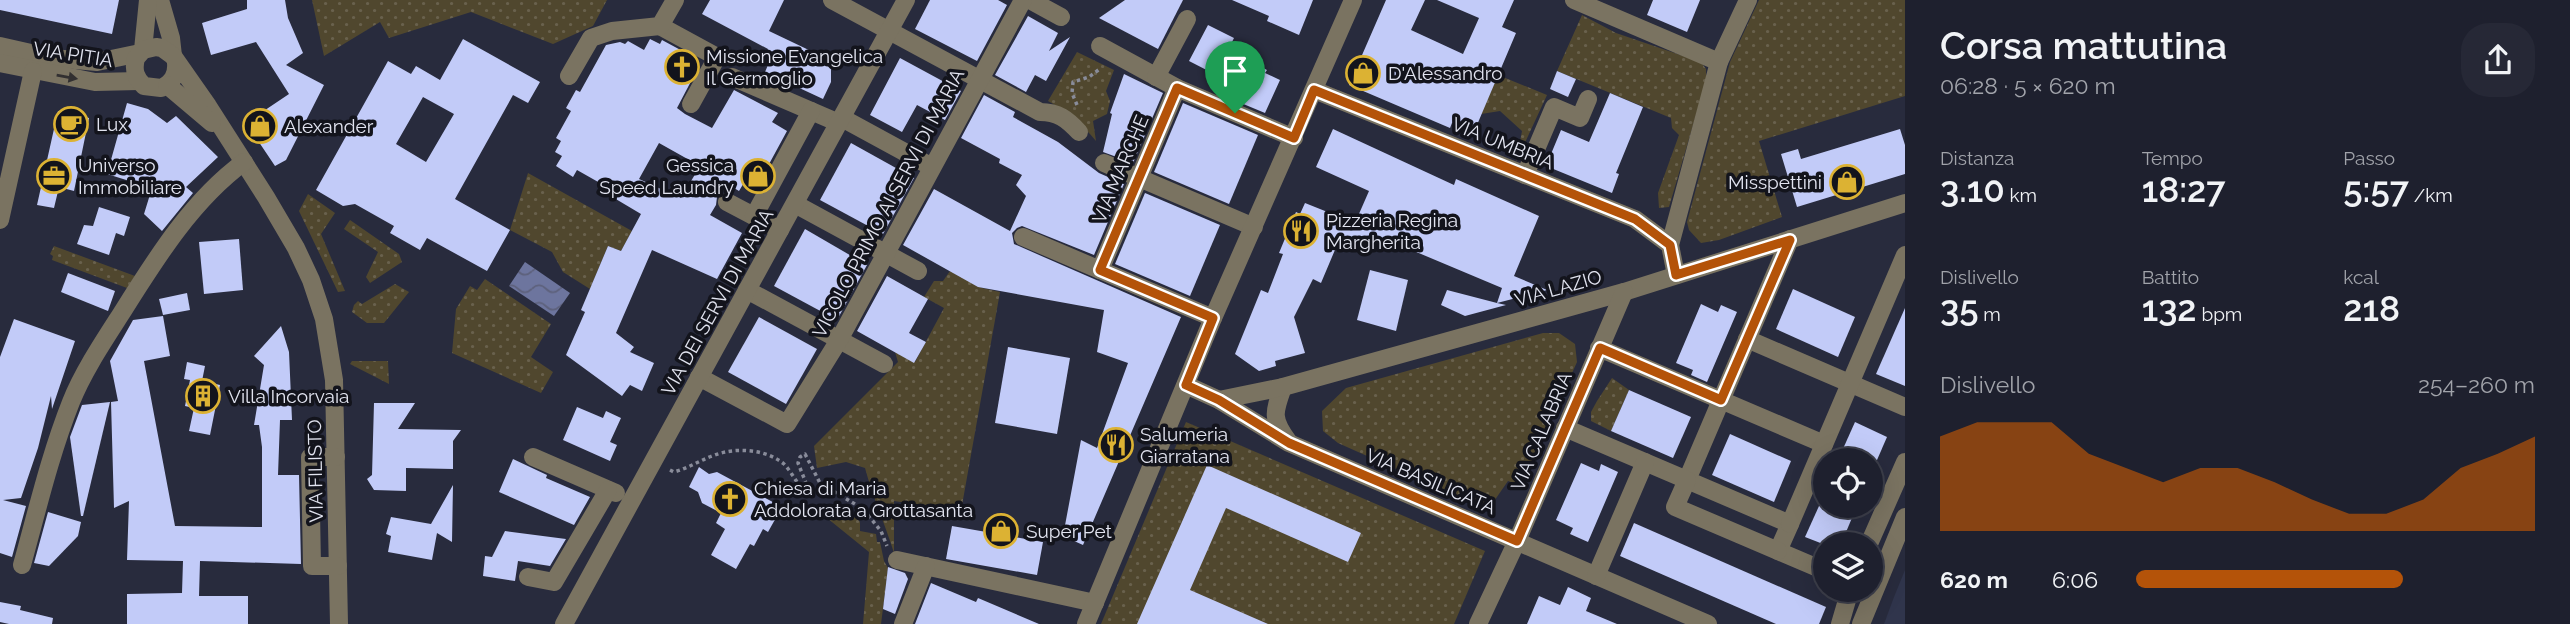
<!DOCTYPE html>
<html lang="it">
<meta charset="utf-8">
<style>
:root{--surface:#1e202e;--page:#262836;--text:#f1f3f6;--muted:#a1a3aa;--line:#3c3e4a;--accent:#b45309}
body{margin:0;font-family:Raleway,sans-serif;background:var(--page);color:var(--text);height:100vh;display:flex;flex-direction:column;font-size:26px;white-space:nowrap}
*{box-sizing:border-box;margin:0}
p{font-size:23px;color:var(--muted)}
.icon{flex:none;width:38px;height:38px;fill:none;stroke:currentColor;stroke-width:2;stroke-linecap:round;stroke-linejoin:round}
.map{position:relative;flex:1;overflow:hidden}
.side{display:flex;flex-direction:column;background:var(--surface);width:665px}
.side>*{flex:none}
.buttons{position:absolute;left:1813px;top:448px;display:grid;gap:14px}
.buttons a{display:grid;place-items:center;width:70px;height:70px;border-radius:50%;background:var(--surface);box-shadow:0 7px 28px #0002,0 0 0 2px var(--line);font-size:35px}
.pin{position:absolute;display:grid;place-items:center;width:60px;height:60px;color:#fff;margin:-72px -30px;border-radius:50% 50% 50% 0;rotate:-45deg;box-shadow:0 0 7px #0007}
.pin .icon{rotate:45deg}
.round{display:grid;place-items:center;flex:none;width:74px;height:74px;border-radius:28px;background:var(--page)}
.summary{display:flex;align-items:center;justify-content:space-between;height:119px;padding:0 35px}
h1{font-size:38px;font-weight:600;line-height:52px}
.metrics{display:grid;grid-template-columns:repeat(3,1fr);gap:10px;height:119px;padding:7px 35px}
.metrics div{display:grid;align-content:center}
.metrics b{font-size:35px;font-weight:600}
.metrics small{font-size:19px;font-weight:400}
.metrics p{font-size:19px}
.chart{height:196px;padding:14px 35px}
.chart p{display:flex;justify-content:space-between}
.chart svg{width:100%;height:126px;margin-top:7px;fill:var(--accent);opacity:.7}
ul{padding:0 35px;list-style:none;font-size:23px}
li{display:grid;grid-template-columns:112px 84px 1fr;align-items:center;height:52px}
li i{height:18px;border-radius:9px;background:var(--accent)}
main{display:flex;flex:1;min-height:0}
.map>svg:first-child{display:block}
</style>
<main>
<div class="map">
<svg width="1905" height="624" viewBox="0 0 1905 624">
<defs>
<pattern id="grass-dots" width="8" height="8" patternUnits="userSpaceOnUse" patternTransform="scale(1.75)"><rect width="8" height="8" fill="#50472e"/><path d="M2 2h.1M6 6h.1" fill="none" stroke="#69614d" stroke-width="1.8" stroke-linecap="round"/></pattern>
<pattern id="water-waves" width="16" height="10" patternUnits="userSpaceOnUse" patternTransform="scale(1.75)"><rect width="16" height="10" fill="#6d759e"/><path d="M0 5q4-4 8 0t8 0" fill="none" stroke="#5d617c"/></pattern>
</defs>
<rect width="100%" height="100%" fill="#282b3d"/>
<polygon fill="#30354c" points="1905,570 1905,624 1884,624 1894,597"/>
<g fill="url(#grass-dots)">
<polygon points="312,0 607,0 593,26 553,44 471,12 389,38 380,22 324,56"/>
<polygon points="1759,0 1905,0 1905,96 1759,141 1782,217 1719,240 1701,243 1689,230 1687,222 1730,62"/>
<polygon points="1582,15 1616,33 1701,62 1706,69 1706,81 1669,207 1659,208 1658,193 1679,135 1672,128 1671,118 1557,71"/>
<path d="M1077,52l37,18 -8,21 4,10 -3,13 -14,7 3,20c-14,-17 -29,-30 -48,-40z"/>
<polygon points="1498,75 1547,95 1516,162 1522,131 1500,111 1481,114"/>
<polygon points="528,173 632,231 621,251 608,246 590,289 563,272 552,252 510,230"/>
<polygon points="308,194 335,213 321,234 345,291 338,292 299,211"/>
<polygon points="350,220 399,254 402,262 370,283 366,277 378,252 344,229"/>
<polygon points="54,246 135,276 127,288 52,260 53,256 50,254"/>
<path d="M950,271l32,17 18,4 -39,219 -67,-10v52c-9,-29 -21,-55 -29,-85l-19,-6 -29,6 -3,-22 84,-84 -3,-10 20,10 29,-54 -20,-11 10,-16h9z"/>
<polygon points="485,279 551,324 531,357 553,372 541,393 452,353 456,309 470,286 477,290"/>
<polygon points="395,284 409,292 384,323 367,323 352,312 354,305 358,301 362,304"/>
<polygon points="1543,333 1559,333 1575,344 1577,362 1530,467 1519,485 1508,481 1492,504 1479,506 1338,443 1323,431 1322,411 1346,388"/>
<polygon points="352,361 388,361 389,384 350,364"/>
<polygon points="1612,378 1629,390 1611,431 1591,421 1591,412 1597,401"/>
<polygon points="1186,422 1485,551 1454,624 1101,624"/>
<polygon points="840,517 845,519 856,517 860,522 860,531 876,534 877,542 880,542 884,561 888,568 881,624 863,624 869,552 827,518"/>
</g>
<polygon fill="url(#water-waves)" points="525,262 570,293 554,316 509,286"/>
<g fill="#c2cbf8" fill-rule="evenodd">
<polygon points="0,0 119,0 112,34 0,10"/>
<polygon points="247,0 285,0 288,18 303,53 286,65 324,85 286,160 275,166 246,123 289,94 256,42 211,55 202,23 247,9"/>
<polygon points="710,0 784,0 769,31 834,62 831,70 831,82 823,99 765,72 771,58 765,55 768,49 702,14"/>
<polygon points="930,0 998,0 1007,5 977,61 915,29"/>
<polygon points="1125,0 1183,0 1158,49 1099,18"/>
<polygon points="1232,0 1313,0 1299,35 1267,21 1269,16"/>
<polygon points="1386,0 1425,0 1411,30 1463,54 1479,18 1437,0 1514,0 1502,27 1516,33 1474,132 1452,123 1450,128 1349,85"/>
<polygon points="1653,0 1700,0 1687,32 1647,15"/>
<polygon points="1028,16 1058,33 1049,51 1070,37 1046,81 1035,75 1026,92 995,75"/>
<polygon points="1208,25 1234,38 1228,50 1254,62 1253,63 1267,70 1265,73 1280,80 1265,113 1224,96 1230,82 1189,61"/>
<path d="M463,39l77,43 -12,21 -15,-8 -58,104 55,31 -23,41 -60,-33 -7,12 -30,-17 4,-7 -39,-22 -12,2 -27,-16 72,-129 23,13 5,-8 24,14zM423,97l31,17 -28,48 -30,-18z"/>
<path d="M650,39l10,5 2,-4 26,14 -4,6 14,8 -21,40 8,6 27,14 22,-38 44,23 -6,9 15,9 -31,57 -11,-7 -6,10 -10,-6 -12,12 -1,8 -6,10 32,18 -25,46 -65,-29 -36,83 18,14 -4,5 24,11 -12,28 -12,-6 -8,11 -56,-41 19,-43 -4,-2 27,-64 13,5 20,-37 -37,-22 3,-5 -30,-17 -4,7 -17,-11 6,-10 -7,-4 6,-11 -5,-3 15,-27 -5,-3 10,-18 4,2 26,-47 14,-3 5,2 3,-3 16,9zM659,143l41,23 -19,32 -42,-19z"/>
<polygon points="900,58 961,91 945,120 917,105 902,132 870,115"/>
<polygon points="1557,71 1576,79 1568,97 1550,89"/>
<polygon points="1124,74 1163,93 1133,163 1103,152 1112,114 1110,113"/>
<polygon points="1610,93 1643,107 1616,173 1619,174 1612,193 1546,166 1561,130 1589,142"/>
<polygon points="984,95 1015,112 1013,117 1058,142 1099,173 1124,184 1094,255 1022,226 1017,228 1012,233 1014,244 1181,317 1083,545 1063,536 1081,440 1097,448 1128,363 1097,352 1104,310 978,287 903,245 934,189 1010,231 1026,196 1016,185 1022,175 999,163 1000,159 961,138"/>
<polygon points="127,103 148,109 167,123 176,116 218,157 186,187 193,193 162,231 144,214 152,188 107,174"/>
<polygon points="1183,103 1258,135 1229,204 1154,172"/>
<polygon points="58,111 89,118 74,191 59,187 54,208 37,205"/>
<polygon points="1333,129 1454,185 1456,179 1539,216 1514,276 1547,290 1497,303 1506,305 1465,316 1441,305 1447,290 1497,303 1502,288 1383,238 1376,251 1340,238 1321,283 1313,279 1294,317 1305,353 1275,361 1276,366 1259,371 1235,354 1261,290 1268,293 1283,254 1279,253 1296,212 1300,214 1305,203 1355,223 1369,191 1316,167"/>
<polygon points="1900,129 1905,145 1905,174 1797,207 1781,154 1798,149 1801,159"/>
<polygon points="851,143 914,178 883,234 820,200"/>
<polygon points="1145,193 1220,225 1190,296 1115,264"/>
<polygon points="99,207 130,217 124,236 116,233 109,255 77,244 84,225 93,226"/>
<polygon points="805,229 867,265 837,320 774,286"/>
<polygon points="239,239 243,290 204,294 199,242"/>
<polygon points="1370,270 1408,280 1396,331 1357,320"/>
<polygon points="68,273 115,291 108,311 61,292"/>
<polygon points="887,276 928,299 909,333 926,342 914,363 857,331"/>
<polygon points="1793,289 1855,317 1838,357 1776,329"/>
<polygon points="187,293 190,310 163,315 159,299"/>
<polygon points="1701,304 1718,312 1721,305 1737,312 1707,382 1691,375 1693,370 1676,363"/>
<polygon points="1905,308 1905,386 1876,374"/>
<polygon points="163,316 170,356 144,361 175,526 262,527 262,447 259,425 254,425 264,365 254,356 281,326 289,352 292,420 280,420 278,475 299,475 301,564 200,561 199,596 248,596 248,624 127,624 127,594 182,593 183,561 127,560 129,501 114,508 111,402 118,401 110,361 133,320"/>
<polygon points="759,317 817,349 786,404 728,372"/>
<polygon points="14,319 75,341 52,409 51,396 38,448 21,498 3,500 26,506 12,557 0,553 0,357"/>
<polygon points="1008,347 1070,358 1057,434 995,423"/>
<polygon points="187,362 205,366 202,381 220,385 210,435 189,431 194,408 185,406 190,380 184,379"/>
<polygon points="1629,390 1691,417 1673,458 1611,431"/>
<polygon points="110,402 83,516 81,516 70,437 82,405"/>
<polygon points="374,403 415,403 398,429 461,430 453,441 453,469 406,468 406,491 374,490 367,479 372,475"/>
<polygon points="577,407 603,418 606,411 621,418 610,442 617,445 610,461 563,440"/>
<polygon points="1855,422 1887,437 1877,460 1838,460"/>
<polygon points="1730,434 1791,461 1774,502 1712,475"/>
<polygon points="513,459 547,475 546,478 590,497 574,525 499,492"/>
<polygon points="1581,463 1599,471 1601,464 1618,472 1588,542 1570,534 1573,528 1556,520"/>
<polygon points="1207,465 1361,533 1348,562 1226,508 1190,590 1268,624 1137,624"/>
<polygon points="699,467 709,474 717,472 782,507 768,532 763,529 754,546 750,544 736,569 711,555 725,529 716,523 721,513 702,503 698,492 689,487"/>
<polygon points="453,485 452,542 437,533 432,560 388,552 391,536 386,534 391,517 431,524"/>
<polygon points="1819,506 1857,506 1841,544 1823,544 1805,537"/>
<polygon points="48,512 81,522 78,536 49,566 34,563"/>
<polygon points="1634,523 1826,607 1819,624 1776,624 1620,556"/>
<polygon points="952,526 1043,542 1037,575 946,559"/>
<polygon points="505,531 566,539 550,566 518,561 515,581 483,576 485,556 492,557"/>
<polygon points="888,567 905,573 908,579 895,614 883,609"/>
<polygon points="931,583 976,602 978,598 1039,624 915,624"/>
<polygon points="1568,587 1591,598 1586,611 1617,624 1527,624 1539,596 1560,605"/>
<polygon points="0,602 21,606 20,610 53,618 52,624 9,624 0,622"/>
</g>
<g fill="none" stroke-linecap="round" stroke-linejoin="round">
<g stroke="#898c9a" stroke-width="3.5" stroke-dasharray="3.5 3.5" stroke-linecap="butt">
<polyline points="1077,105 1072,93 1073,82 1089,77 1101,68"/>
<path d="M670,470l4,2c15,-4 26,-12 41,-17 21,-8 51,-6 69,9 6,6 11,16 16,22l6,-3 -8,-20 2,-6 5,-3 15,29 43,26 18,22 6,15"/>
</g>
<g stroke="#7a7361" stroke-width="18">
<polyline points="160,0 171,38 173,56"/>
<path d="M832,0l208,112c18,0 27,7 39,20"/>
<polyline points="1030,0 1061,17"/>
<polyline points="1574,0 1719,62"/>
<polyline points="660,26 717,57 691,104"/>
<polyline points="0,46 53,58 97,62 140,53"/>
<polyline points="1100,46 1177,88"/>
<polyline points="143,50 148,0"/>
<polyline points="0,63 95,82 139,81"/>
<path d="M176,63c1,12 -4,20 -15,25l-17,-2c-9,-8 -11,-16 -8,-28l7,-8 13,-3 6,1 11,8 35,50 58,91 30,51 15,32 13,39 10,61 5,244"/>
<polyline points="569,76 591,38 612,31 660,26 675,0"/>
<polyline points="732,77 839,123"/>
<polyline points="1156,77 1187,19"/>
<polyline points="167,85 212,123"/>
<polyline points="1314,90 1635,219 1670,245"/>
<polyline points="842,118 932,167"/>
<polyline points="1104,163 1254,227"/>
<polyline points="1525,175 1554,107 1580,118 1588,99"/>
<polyline points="727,202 780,230"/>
<polyline points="795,204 918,271"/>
<polyline points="754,216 811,111"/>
<polyline points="0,220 33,71"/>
<polyline points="1023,237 1100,270"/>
<polyline points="1790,239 1687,480 1790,524 1778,551 1825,571"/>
<polyline points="1676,275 1670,245 1719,62 1748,0"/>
<polyline points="747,290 884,364"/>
<polyline points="1213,318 1100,270 1177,88 1294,138"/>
<polyline points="1747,339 1905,407"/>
<polyline points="1599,348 1824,444"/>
<polyline points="699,377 787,424 839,340 1023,0"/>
<polyline points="1186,385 1219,400 1289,443 1708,624"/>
<path d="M1283,387c-9,25 -12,31 5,54"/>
<polyline points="1219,400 1283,387 1624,292 1905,203"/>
<polyline points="1565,428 1687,480 1675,507 1778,551"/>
<polyline points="336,457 310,457 312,566 338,566"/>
<polyline points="533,457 616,493"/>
<polyline points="1790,524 1905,255"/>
<polyline points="1869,544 1905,462"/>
<polyline points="897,560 1095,603"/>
<path d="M22,565c15,-54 28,-110 49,-163 12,-30 32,-60 50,-88 34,-54 70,-113 123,-152"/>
<polyline points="1596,576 1645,462"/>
<polyline points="528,577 554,582 608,490"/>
<polyline points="564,624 906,0"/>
<polyline points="903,624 926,566"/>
<polyline points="1086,624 1213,318 1353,0"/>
<polyline points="1478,624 1517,541 1624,292"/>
<polyline points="1840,624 1850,590"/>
<polyline points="1861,624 1905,517"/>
</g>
</g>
<defs><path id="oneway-solid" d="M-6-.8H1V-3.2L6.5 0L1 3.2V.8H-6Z" transform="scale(1.75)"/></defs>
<use fill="#323031" href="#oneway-solid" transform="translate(67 77) rotate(10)"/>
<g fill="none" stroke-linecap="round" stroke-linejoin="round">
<g stroke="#fff" stroke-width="14">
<polygon id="route" points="1177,88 1294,138 1314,90 1635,219 1670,245 1676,275 1790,240 1721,400 1600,348 1517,541 1289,443 1219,400 1186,385 1213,318 1100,270"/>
</g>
<use href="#route" stroke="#b45309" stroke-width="9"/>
</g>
<defs>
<g id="church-ring" transform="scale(1.75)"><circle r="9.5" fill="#13141c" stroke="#dcb233" stroke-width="1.5"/><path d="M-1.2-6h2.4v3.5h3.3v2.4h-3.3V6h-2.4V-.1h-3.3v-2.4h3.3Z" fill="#dcb233"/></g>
<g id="shop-ring" transform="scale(1.75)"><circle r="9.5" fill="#13141c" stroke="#dcb233" stroke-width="1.5"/><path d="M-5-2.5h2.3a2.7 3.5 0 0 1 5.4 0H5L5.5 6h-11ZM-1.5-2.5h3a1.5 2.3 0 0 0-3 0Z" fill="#dcb233"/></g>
<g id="cafe-ring" transform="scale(1.75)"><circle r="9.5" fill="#13141c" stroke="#dcb233" stroke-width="1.5"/><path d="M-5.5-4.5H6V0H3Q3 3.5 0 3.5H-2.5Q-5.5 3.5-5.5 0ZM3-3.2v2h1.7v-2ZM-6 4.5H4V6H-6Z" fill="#dcb233"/></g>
<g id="office-ring" transform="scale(1.75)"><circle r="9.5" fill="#13141c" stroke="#dcb233" stroke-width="1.5"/><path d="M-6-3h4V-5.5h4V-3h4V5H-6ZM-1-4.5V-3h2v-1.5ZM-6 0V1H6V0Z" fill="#dcb233"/></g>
<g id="restaurant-ring" transform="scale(1.75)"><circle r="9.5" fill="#13141c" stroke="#dcb233" stroke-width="1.5"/><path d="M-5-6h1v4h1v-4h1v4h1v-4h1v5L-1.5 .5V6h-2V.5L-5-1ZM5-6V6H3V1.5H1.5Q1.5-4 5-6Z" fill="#dcb233"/></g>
<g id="building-ring" transform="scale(1.75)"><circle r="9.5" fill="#13141c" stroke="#dcb233" stroke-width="1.5"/><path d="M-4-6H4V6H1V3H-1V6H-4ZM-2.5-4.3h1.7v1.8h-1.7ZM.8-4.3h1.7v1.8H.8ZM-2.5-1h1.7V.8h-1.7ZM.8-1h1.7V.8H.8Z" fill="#dcb233"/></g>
</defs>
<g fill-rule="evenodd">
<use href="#church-ring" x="682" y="67"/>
<use href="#shop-ring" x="1363" y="73"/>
<use href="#cafe-ring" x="71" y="124"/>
<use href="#shop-ring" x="260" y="126"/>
<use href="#office-ring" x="54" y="176"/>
<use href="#shop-ring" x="758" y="176"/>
<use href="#shop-ring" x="1847" y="182"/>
<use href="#restaurant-ring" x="1301" y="231"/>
<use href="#building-ring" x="203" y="396"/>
<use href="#restaurant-ring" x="1116" y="445"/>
<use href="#church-ring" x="730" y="499"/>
<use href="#shop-ring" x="1001" y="531"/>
</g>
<g text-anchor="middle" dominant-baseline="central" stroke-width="7" stroke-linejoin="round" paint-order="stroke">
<g font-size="19" fill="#e2e4f0" stroke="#13141c">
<text transform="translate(73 54) rotate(9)">VIA PITIA</text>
<text transform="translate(1503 143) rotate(22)">VIA UMBRIA</text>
<text transform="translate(1120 169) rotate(-67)">VIA MARCHE</text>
<text transform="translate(888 203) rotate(-62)">VICOLO PRIMO AI SERVI DI MARIA</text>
<text transform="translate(1558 288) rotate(-16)">VIA LAZIO</text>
<text transform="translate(717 302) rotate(-61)">VIA DEI SERVI DI MARIA</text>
<text transform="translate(1541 431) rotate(-67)">VIA CALABRIA</text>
<text transform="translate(315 471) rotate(-91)">VIA FILISTO</text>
<text transform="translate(1431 481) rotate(23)">VIA BASILICATA</text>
</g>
<g font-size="19" fill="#e2e4f0" stroke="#13141c" text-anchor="start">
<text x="706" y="56">Missione Evangelica<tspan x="706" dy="22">Il Germoglio</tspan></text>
<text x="1388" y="73">D'Alessandro</text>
<text x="96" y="124">Lux</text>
<text x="284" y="126">Alexander</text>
<text x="78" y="165">Universo<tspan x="78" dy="22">Immobiliare</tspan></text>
<text x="734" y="165" text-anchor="end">Gessica<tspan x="734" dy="22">Speed Laundry</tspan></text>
<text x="1822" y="182" text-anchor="end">Misspettini</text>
<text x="1326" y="220">Pizzeria Regina<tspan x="1326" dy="22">Margherita</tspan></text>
<text x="228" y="396">Villa Incorvaia</text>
<text x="1140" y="434">Salumeria<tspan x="1140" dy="22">Giarratana</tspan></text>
<text x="754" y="488">Chiesa di Maria<tspan x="754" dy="22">Addolorata a Grottasanta</tspan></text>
<text x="1026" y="531">Super Pet</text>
</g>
</g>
</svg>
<div class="buttons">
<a><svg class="icon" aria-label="locate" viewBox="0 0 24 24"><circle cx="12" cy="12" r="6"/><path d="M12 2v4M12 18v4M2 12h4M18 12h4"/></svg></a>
<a><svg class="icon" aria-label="layers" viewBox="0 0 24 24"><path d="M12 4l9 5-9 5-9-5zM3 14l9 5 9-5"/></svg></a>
</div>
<div class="pin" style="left:1235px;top:113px;background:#1e9e55"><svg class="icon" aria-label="arrive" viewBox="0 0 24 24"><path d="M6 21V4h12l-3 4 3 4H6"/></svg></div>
</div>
<section class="side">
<div class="summary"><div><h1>Corsa mattutina</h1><p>06:28 · 5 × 620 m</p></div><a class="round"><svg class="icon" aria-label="share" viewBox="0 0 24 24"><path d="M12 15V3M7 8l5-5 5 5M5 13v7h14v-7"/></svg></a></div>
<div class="metrics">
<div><p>Distanza</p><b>3.10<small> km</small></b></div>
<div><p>Tempo</p><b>18:27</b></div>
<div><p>Passo</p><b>5:57<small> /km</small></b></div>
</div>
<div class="metrics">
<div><p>Dislivello</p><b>35<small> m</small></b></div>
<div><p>Battito</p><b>132<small> bpm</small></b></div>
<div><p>kcal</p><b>218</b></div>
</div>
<div class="chart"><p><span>Dislivello</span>254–260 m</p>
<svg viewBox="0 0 160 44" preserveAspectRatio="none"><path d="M0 44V11L10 6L20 6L30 6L40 17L50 22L60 27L70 22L80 22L90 27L100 33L110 38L120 38L130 33L140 22L150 17L160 11V44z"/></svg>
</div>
<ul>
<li><b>620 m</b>6:06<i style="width:67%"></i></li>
</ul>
</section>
</main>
